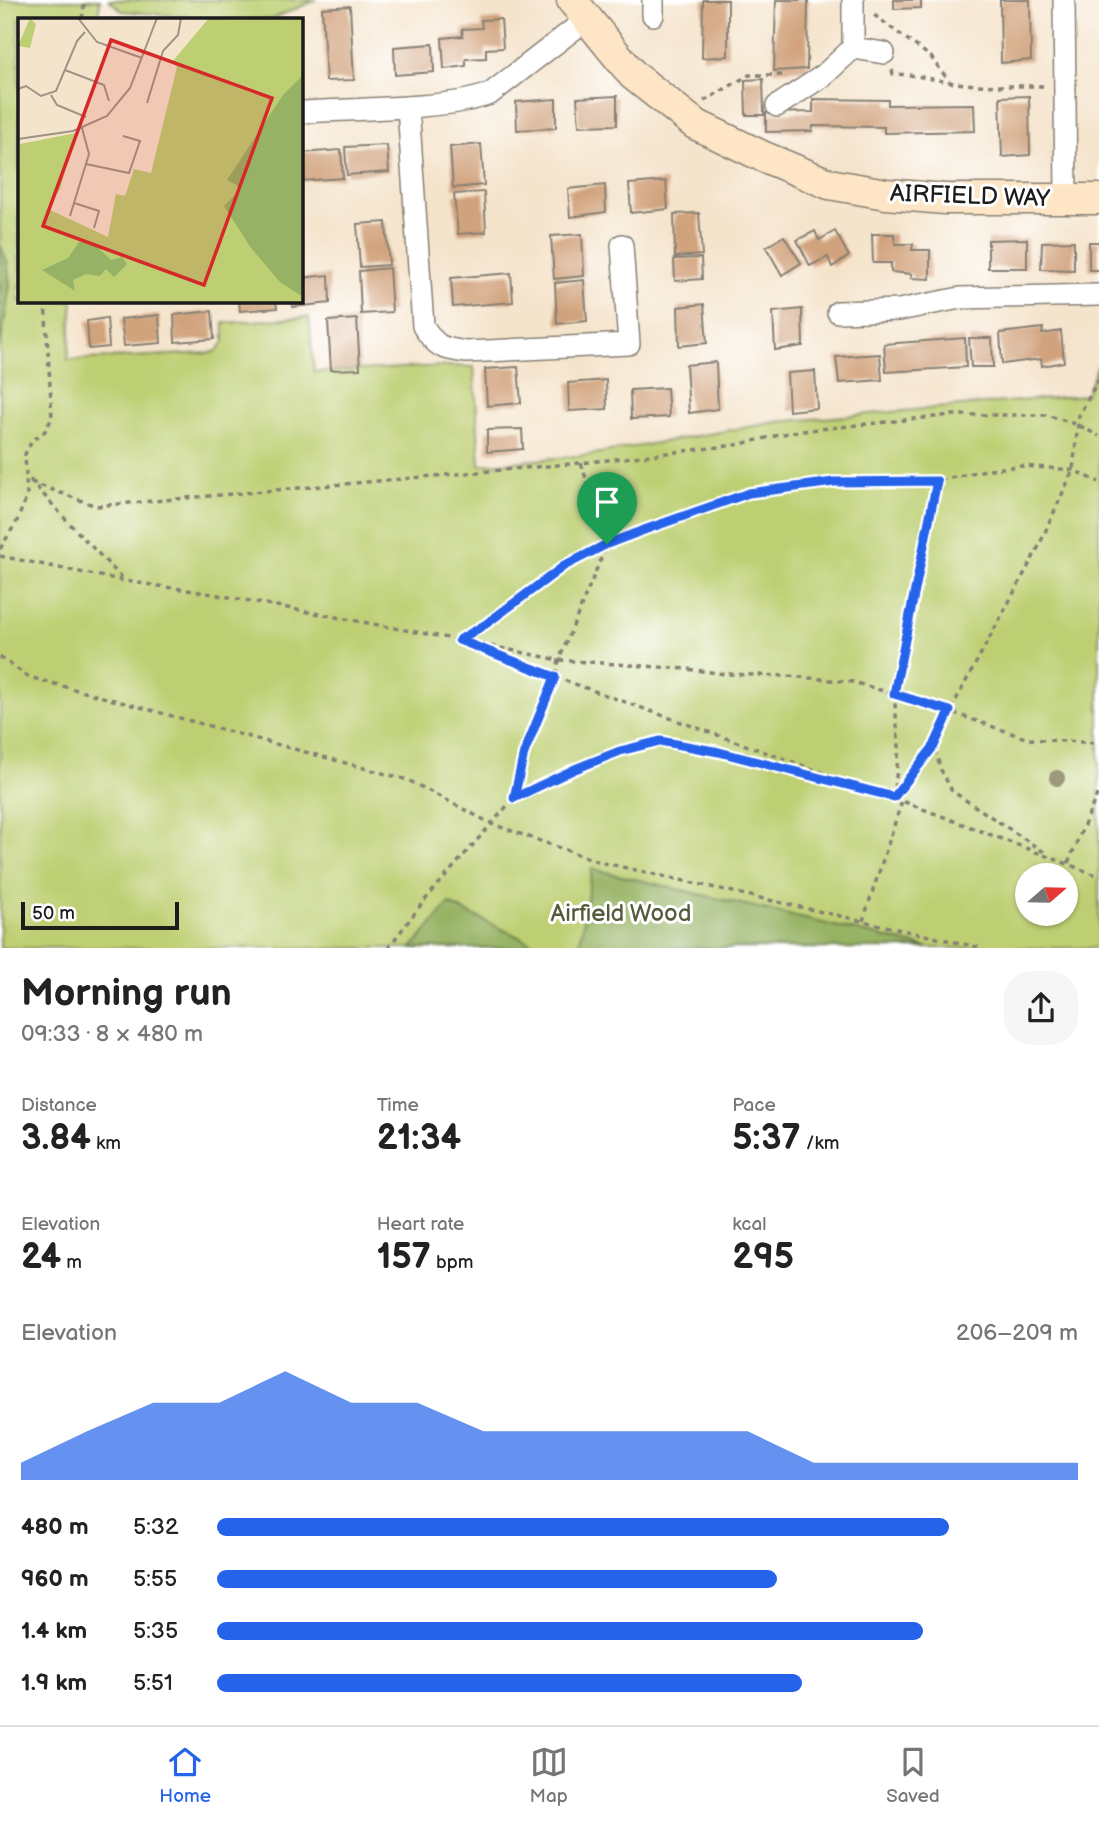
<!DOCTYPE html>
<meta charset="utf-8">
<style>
:root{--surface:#fff;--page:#f6f6f6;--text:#222;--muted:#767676;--line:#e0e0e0;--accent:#2563eb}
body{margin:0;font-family:"Balsamiq Sans",sans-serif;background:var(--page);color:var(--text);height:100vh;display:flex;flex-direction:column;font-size:26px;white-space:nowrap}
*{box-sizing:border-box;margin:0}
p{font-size:23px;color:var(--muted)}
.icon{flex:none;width:38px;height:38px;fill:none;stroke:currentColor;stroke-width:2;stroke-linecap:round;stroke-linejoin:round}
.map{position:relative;height:948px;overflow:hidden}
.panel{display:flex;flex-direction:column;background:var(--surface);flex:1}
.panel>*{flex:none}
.needle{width:46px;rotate:70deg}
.buttons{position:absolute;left:1015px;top:863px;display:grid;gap:14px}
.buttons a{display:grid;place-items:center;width:63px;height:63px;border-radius:50%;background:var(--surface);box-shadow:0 2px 5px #0004;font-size:35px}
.scale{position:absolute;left:21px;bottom:18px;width:158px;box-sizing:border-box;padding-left:7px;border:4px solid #1c1c1c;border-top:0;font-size:19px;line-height:24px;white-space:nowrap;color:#1c1c1c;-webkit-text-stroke:5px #fff;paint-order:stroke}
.pin{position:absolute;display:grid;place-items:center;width:60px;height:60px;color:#fff;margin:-72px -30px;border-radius:50% 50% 50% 0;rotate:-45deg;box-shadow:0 0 7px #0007}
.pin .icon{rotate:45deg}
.round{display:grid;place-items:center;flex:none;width:74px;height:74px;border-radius:28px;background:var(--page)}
.overview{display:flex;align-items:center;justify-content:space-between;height:119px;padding:0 21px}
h1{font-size:38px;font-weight:700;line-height:52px}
.figures{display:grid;grid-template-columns:repeat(3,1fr);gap:10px;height:119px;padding:7px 21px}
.figures div{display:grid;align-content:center}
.figures b{font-size:35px;font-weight:700}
.figures small{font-size:19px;font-weight:400}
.figures p{font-size:19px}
.chart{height:196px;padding:14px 21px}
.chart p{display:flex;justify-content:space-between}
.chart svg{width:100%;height:126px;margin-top:7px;fill:var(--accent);opacity:.7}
ul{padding:0 21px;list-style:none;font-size:23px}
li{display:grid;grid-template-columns:112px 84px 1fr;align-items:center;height:52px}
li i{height:18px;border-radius:9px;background:var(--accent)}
.dock{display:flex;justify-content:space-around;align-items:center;height:98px;border-top:2px solid var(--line);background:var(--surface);font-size:19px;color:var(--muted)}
.dock a{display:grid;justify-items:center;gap:4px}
.dock .selected{color:var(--accent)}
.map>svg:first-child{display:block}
</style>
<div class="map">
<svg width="1099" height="948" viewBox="0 0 1099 948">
<rect width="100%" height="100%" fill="#fff"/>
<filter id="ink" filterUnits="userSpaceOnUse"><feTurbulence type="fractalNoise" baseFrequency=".0143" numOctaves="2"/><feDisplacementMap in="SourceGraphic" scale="14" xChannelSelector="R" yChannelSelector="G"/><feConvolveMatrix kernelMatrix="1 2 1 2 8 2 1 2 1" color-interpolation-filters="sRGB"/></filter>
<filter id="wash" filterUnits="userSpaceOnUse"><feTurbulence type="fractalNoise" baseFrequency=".00686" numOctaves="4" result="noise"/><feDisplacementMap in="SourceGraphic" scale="28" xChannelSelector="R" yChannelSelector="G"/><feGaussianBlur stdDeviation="1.57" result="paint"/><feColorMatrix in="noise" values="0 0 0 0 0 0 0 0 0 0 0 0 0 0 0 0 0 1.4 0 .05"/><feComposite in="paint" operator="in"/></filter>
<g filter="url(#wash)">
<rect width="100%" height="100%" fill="#f5e4cc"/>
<g fill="#bdcf72" stroke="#6c7647" stroke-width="2" fill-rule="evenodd">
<path d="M0,0h100l-2,19h-79v282h54l-5,59 142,-7 7,-2 7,-9v-19l85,-6 5,55 133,-6 27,1 6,98 108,-10 189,-33 308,-27 14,-32v585h-1099zM1027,875h39v39h-39z"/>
<polygon points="109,0 316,0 272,19 214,19 122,11"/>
</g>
<g fill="#96b264" stroke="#596740" stroke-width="2">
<polygon points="0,245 7,261 10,285 0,349"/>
<polygon points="592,869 929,948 579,948"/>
<polygon points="449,904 542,948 412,948"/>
</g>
<g id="blocks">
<g fill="#d1a37d">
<polygon points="703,0 728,0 728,56 702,58"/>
<polygon points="776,0 808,0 807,69 774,71"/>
<polygon points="894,0 921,0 921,8 894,9"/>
<polygon points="1000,0 1030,0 1031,60 1001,63"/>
<polygon points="350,6 354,80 326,81 322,8"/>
<polygon points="501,19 503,48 486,49 486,58 466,59 466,66 444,69 442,38 463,36 462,29 482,28 481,20"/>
<polygon points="433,44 434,72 395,75 394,47"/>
<polygon points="763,79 764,115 746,115 745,80"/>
<polygon points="617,96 617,125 579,126 577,98"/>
<polygon points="1029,96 1030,155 1002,157 1000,97"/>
<polygon points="556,99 556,128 517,130 516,102"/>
<polygon points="813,99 888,100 888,105 974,104 975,131 884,133 884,127 813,126 812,131 766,132 766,113 813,112"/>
<polygon points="481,144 484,185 453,188 450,147"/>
<polygon points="387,145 389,172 347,175 345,147"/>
<polygon points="341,150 343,178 301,181 301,153"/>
<polygon points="666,181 668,209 631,213 629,184"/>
<polygon points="605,185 606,212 570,217 568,189"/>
<polygon points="484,192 486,232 458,234 454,194"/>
<polygon points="699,213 702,255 675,257 674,214"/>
<polygon points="386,222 389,265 360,267 357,224"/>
<polygon points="815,231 819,240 835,231 849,256 832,267 828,257 810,266 797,240"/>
<polygon points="582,234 584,276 554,279 551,236"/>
<polygon points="872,234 894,234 895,244 913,244 912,250 930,250 930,279 911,278 912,274 891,272 891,263 873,263"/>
<polygon points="784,236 801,263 782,275 766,247"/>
<polygon points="1027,239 1027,268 988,268 988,240"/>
<polygon points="1074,241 1074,270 1041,269 1042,242"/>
<rect x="1089" y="242" width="10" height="28"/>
<polygon points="701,258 702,279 675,281 674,259"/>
<polygon points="389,268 392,312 361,314 359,271"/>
<polygon points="511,273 513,302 453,307 451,278"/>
<polygon points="329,275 330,303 293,307 292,301 301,301 301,278"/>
<polygon points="584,280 587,321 557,324 555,283"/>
<polygon points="239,301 276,301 277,308 240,311"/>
<polygon points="704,304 707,343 679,346 678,307"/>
<polygon points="802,309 803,346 775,350 773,312"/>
<polygon points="212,311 214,339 175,342 174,315"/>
<polygon points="159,315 161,343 124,346 121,319"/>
<polygon points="107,318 109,347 89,349 87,321"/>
<polygon points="357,319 360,369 331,370 328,321"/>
<polygon points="1043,328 1042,334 1061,331 1064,362 1042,366 1041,359 1002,364 1000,333"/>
<polygon points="965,338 966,367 886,372 884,344"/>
<polygon points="969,338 992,338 993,367 971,367"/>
<polygon points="880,354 882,380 839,383 836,357"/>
<polygon points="716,362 718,409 689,413 686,365"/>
<polygon points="518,367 521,403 487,406 485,369"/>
<polygon points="815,371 817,408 789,411 787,373"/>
<polygon points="606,380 607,409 569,411 568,383"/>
<polygon points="667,388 669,417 631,419 630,390"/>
<polygon points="522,429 523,449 487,452 487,430"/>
</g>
</g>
</g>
<g filter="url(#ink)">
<use href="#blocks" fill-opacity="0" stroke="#888074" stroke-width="2"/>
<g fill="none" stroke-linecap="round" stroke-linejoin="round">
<g stroke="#888074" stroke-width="24">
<g id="street">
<polyline points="1064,0 1066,199"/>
<polyline points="653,15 653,0"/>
<polyline points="853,48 884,53"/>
<polyline points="777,106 824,75 853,48 853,0"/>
<path d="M408,107l15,219c14,22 18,22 43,26l163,-8 -7,-99"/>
<path d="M301,112c40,-2 80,-3 120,-6 23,-2 46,-4 69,-12l97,-75"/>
<polyline points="838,312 899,310 960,298 1099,295"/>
</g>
</g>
<g stroke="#888074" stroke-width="33">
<polyline id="secondary" points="572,0 633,75 695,124 762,156 829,184 886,194 945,199 1099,199"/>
</g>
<g stroke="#888074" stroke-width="3.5" stroke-dasharray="5 5" stroke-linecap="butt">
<polyline points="874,15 931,57 949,81"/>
<polyline points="82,19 85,0"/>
<path d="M892,70l1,4c19,0 37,5 56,8 32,5 64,4 96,4"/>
<polyline points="704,101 749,75 784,75"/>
<polyline points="45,301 52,418 45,431 32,441 25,454 26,475 69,523 123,579"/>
<polyline points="31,482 96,506 581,463 736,445 792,432 952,415 1047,415 1078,425 1099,436"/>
<polyline points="0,549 17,521 27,496 26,477"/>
<polyline points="0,556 125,581 207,593 459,640 555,677 894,798 1099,876"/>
<polyline points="459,640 486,624 564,566 607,544 644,529 749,493 834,482 937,481 990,469 1023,466 1073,470 1099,482"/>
<polyline points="471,642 559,660 687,669 725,674 788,676 853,682 925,703 1028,739 1099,743"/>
<polyline points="0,657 29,677 408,780 492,824 600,862 982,948"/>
<polyline points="514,797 524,753 555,677 559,660 607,544 581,463"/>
<polyline points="894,797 934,746"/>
<polyline points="894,798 899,746 894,694 937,481"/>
<polyline points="1044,852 952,791 941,770 934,746 950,711 1037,550 1073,470 1079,415 1099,379"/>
<polyline points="1068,863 1099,790"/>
<polyline points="863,921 902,801"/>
<polyline points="388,948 424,901 514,798 575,769 620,751 660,741 719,752 869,791"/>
</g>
<use href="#street" stroke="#fff" stroke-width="21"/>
<use href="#secondary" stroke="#fde5c5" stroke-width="30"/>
</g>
<circle fill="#9c997c" cx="1057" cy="778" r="8"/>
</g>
<g fill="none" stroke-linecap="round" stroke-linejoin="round" filter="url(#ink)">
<g stroke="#fff" stroke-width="14">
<polygon id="route" points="937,481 894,694 950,711 934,746 894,797 719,752 660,741 620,751 575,769 514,798 524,753 555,677 459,640 486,624 564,566 607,544 644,530 749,493 834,482"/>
</g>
<use href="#route" stroke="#2563eb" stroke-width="9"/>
</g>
<g text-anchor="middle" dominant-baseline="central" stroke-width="6" stroke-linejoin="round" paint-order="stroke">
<g font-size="24" fill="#1c1c1c" stroke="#fff">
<text transform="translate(970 196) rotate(2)">AIRFIELD WAY</text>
</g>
<g font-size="24" fill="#545b3a" stroke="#fff">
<text x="621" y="913">Airfield Wood</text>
</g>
</g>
<g transform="translate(18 18)">
<rect width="285" height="285" fill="#f5e4cc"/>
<path d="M12,0l6,6 -6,24 -12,-2zM191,0h94v285h-285l2,-159 56,-11 -16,56 -12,20 60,28 8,-43 9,2 9,-27 17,4 26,-106 -5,-5z" fill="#bdcf72"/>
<path d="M285,57v222l-23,-15 -29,-34 -27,-42 18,-18 -15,-8 56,-85zM61,224h13l19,18 11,-3 5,7 -13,13 -8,-8 -6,7 -14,-2 -13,6 2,11 -33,-21 26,-12z" fill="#96b264"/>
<path fill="none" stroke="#9e9486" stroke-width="2" d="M60,0l19,24 45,16M47,52l39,15 5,16M0,71l8,-3 15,10 15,-5 21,-50 8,-9M33,77l6,10 29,12M129,85l16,-52 15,-16 3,-17M0,121l55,-8 34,-15 23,-28 27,-70M68,146l43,9 11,-32 -17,-5M56,185l25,8 -5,17M52,198l19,-62 -7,-26"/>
<path fill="#d62828" fill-opacity="0.15" stroke="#d62828" stroke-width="3.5" d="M93,22l161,58 -68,187 -161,-59z"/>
<rect width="285" height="285" fill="none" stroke="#1c1c1c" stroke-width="3.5"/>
</g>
</svg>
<div class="buttons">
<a><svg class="needle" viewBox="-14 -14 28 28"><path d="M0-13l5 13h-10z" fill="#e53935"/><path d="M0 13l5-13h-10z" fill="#767676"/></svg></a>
</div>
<div class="scale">50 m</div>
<div class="pin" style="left:607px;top:544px;background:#1e9e55"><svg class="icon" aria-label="arrive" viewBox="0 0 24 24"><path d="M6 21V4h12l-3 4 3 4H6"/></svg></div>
</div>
<section class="panel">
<div class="overview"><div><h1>Morning run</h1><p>09:33 · 8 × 480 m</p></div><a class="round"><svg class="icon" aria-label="share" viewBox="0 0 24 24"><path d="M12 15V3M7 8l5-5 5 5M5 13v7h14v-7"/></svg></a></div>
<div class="figures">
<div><p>Distance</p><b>3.84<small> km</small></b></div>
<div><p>Time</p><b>21:34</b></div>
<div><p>Pace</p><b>5:37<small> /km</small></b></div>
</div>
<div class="figures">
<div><p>Elevation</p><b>24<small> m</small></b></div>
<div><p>Heart rate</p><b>157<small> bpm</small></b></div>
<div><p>kcal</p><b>295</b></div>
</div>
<div class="chart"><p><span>Elevation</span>206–209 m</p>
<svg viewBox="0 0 160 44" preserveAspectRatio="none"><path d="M0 44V38L10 27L20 17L30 17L40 6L50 17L60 17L70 27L80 27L90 27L100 27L110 27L120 38L130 38L140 38L150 38L160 38V44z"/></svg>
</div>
<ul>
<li><b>480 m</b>5:32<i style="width:85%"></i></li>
<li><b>960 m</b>5:55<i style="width:65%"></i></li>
<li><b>1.4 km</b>5:35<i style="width:82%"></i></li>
<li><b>1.9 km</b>5:51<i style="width:68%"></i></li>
</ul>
</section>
<nav class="dock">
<a class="selected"><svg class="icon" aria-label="home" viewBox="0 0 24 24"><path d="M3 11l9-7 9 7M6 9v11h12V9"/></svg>Home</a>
<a><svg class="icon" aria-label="map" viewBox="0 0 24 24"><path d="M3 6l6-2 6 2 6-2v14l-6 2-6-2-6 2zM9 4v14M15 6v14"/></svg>Map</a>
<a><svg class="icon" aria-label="saved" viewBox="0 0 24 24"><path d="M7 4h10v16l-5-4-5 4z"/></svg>Saved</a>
</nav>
